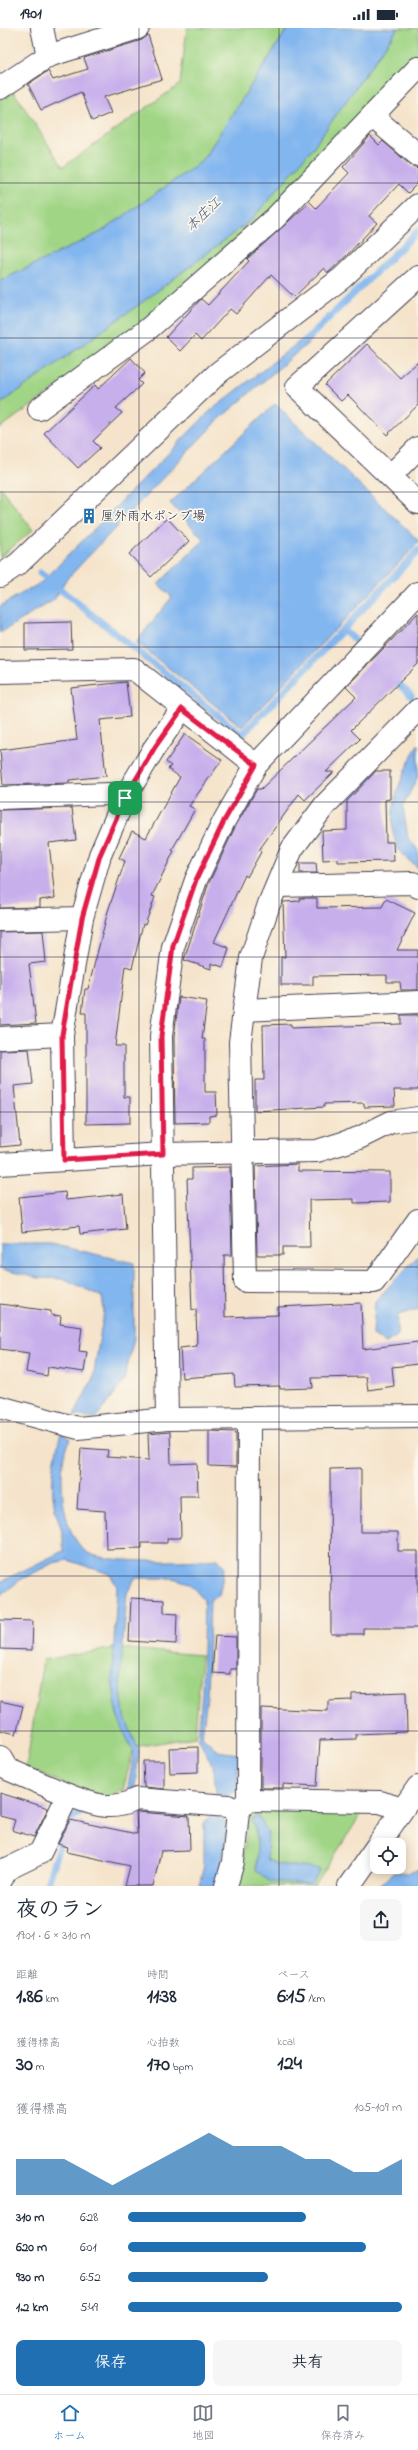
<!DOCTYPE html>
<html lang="ja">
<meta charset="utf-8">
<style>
:root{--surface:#fff;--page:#f6f6f7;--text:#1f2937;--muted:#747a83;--line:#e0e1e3;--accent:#1f6fb2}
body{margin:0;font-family:"Indie Flower","Klee One",sans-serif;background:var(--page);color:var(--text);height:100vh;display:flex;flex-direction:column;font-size:15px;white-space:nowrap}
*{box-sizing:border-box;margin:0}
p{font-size:13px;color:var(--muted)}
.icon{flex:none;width:22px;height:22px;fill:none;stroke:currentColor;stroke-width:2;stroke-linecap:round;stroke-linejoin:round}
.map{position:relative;height:1858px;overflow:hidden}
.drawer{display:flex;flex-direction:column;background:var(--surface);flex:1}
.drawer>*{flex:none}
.buttons{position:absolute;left:370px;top:1810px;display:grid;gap:8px}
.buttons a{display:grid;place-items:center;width:36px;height:36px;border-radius:8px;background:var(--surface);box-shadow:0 2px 10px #0003;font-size:20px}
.pin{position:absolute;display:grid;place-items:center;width:34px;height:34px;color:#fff;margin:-17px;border-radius:8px;box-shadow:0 2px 6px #0006}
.round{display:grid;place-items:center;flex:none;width:42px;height:42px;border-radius:8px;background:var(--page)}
.headline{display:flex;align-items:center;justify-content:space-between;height:68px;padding:0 16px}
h1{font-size:22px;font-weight:700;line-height:30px}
.figures{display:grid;grid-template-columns:repeat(3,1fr);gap:6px;height:68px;padding:4px 16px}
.figures div{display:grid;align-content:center}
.figures b{font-size:20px;font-weight:700}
.figures small{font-size:11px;font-weight:400}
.figures p{font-size:11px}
.chart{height:112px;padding:8px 16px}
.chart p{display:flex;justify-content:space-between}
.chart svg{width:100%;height:72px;margin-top:4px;fill:var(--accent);opacity:.7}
.button{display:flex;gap:8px;margin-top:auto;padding:8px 16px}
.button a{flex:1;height:46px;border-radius:8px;background:var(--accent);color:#fff;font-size:16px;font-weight:700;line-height:46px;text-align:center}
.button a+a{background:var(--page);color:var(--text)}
ul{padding:0 16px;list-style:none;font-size:13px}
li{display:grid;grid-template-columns:64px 48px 1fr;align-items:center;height:30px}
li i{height:10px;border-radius:5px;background:var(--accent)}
.status{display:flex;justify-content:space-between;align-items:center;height:28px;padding:0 20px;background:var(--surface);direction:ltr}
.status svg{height:11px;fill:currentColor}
.dock{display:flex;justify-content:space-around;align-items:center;height:56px;border-top:1px solid var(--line);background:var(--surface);font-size:11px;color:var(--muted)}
.dock a{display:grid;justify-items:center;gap:2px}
.dock .selected{color:var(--accent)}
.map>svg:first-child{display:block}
</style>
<div class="status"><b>19:01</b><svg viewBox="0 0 49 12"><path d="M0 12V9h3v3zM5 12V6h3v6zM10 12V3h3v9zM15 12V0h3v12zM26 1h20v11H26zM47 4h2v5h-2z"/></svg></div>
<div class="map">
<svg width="418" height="1858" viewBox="0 0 418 1858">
<rect width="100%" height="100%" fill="#fbf7ec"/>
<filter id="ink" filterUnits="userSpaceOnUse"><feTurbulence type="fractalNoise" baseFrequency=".025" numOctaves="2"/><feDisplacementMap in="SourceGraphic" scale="8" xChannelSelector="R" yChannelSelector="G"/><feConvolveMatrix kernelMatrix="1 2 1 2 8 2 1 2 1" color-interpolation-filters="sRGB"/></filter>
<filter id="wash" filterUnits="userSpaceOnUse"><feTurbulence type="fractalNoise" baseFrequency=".012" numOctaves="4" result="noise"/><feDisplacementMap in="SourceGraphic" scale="16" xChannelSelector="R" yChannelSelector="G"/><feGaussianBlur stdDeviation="0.9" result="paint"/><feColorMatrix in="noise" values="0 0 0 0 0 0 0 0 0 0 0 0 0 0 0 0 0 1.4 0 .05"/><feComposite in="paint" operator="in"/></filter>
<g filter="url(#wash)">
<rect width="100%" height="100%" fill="#f5e4cb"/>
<g fill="#a1d586" stroke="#627c60">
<polygon points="187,0 288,0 202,133 101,204 0,253 0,70 12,61 63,139 180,56"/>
<polygon points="398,0 418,0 418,23 407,40 267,191 143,298 0,400 0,376 148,270 251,192 312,121"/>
<polygon points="0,459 33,502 0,529"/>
<polygon points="116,1620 201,1627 195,1709 134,1719 123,1762 102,1771 26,1740 43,1632"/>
<polygon points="251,1780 365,1780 315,1858 237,1858"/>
</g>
<g fill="#82b6ef" stroke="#526c95">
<polygon points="288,0 398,0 312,121 251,192 148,270 0,376 0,253 101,204 202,133"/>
<polygon points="309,306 313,311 217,393 65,553 54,572 0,605 0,578 42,554 209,384"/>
<polygon points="275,376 418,512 418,515 242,699 136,614 172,569 158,556 204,512 170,475"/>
<path d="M418,716v32l-15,31 5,31 10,12v18c-6,-6 -17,-12 -20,-20 -16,-32 5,-75 20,-104z"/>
<polygon points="0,1216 50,1216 134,1235 134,1310 124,1353 96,1390 74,1387 93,1350 104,1283 102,1269 65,1251 38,1250 0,1241"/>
<polygon points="418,1228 418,1281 398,1287 397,1308 386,1315 373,1307 375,1273"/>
<path d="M61,1405l10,6c-3,7 -7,15 -8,23 -3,27 0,70 22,89 15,14 110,10 133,8l7,8 -6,28 -9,5 -3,96 -5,40 16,15 20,3v34l-9,8 -13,-2 -2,-25 -16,-32 4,-43 2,-94 -15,-17 -16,-5h-38l-8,15 -7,89 4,33 15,36 -5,44 -7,-2 7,-39 -16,-36 -6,-38 5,-93 -7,-13 -43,-14 -14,3 -33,17 -20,16v-14l63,-31c2,-22 -6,-29 -9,-48 -4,-23 1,-48 7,-70z"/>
<polygon points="213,1785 228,1796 218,1858 199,1858 204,1836 204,1795"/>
<polygon points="258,1788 268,1805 267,1832 276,1836 321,1841 311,1857 270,1854 256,1842 257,1809 252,1791"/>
<polygon points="418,1842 418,1858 380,1857 393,1845 407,1845"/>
</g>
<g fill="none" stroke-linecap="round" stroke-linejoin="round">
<g stroke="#82b6ef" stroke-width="7">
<polyline points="304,314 418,203"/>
<polyline points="40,545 242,707 418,523"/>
<polyline points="343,601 356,613"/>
<polyline points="392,649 411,668"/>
<polyline points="46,1858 68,1792 80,1785"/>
</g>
</g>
<g id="blocks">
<g fill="#c7afec">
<polygon points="148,7 162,51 104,69 111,85 92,93 81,64 41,82 28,56 48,43 53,52 88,41 84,30 142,12"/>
<polygon points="370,108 379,117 383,113 410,137 418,140 418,155 408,165 399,156 369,188 377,195 347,227 328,245 324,240 294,269 271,247 236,286 230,281 201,313 195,307 180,323 166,309 201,271 208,277 249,233 247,231 310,174 316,180 349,145 343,139"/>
<polygon points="367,316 400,350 418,334 418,377 387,407 348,367 341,373 325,357"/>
<polygon points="131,330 145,345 138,352 142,356 116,380 122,385 93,413 100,420 78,440 44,405 95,357 98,361"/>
<polygon points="167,490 189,513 151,549 129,526"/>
<polygon points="418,585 418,636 351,702 360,711 326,744 334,744 305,772 299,766 259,822 261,824 247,849 245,847 214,914 229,920 223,939 211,935 211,941 184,932 208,857 235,799 257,761 261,761 356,669 346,659"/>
<polygon points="71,594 72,621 25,622 25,595"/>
<polygon points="126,654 130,689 100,692 106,748 69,752 69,755 3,757 0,722 77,712 71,660"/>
<polygon points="185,706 222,732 189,778 195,781 172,822 174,823 152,868 155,869 145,897 143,896 132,940 125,938 115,1018 124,1018 124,1069 130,1069 130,1095 86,1096 86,985 82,985 85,961 88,961 108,883 125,833 119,830 132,803 146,810 180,749 168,741 171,738 166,734"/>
<polygon points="376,743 390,743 390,771 385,772 386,814 393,814 394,833 338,834 338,831 323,832 322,803 347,802 347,773"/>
<polygon points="72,780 76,812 49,815 55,870 40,872 40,879 0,880 0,782"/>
<polygon points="300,835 316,835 317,845 300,845"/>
<polygon points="300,870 317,870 317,880 382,879 386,871 415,885 397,922 418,922 418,962 401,962 400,954 387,954 387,947 313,948 313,957 281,957 281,929 285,929 283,874 300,873"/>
<polygon points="43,903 46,934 29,936 36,995 0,997 0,904"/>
<polygon points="179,969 207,973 202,1011 205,1011 205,1064 216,1064 217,1087 209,1088 209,1094 175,1095 174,1009"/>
<polygon points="401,987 418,987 418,1062 394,1062 395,1078 364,1079 364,1075 324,1076 324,1079 255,1083 255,1052 264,1052 263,997 291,996 291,1000 401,996"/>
<polygon points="29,1021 33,1056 14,1058 20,1117 0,1119 0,1022"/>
<polygon points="298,1136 298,1143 390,1144 390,1174 354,1175 354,1171 309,1172 310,1219 283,1219 283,1227 257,1227 255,1138"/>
<polygon points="230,1139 232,1227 224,1227 225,1289 278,1287 278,1279 361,1275 363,1321 418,1314 418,1336 392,1339 394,1358 368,1362 366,1349 312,1350 313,1360 280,1361 280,1358 235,1359 234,1346 182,1350 180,1320 197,1318 196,1281 192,1282 187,1151 192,1151 192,1140"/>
<polygon points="65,1164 66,1172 123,1166 126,1201 80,1206 79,1198 22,1204 19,1169"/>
<polygon points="0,1276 51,1283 51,1287 61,1288 60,1296 82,1299 79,1323 87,1324 84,1344 48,1339 47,1348 26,1344 29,1325 0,1321"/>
<polygon points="209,1403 236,1404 236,1439 209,1438"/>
<polygon points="170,1404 171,1436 197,1435 198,1468 180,1468 181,1510 167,1510 167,1515 142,1515 142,1520 106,1521 105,1483 77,1481 81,1420 108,1422 107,1429 149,1432 148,1406"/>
<polygon points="361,1440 361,1504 398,1504 398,1523 418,1523 418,1600 363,1600 363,1606 331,1606 330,1441"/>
<polygon points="131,1570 164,1572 164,1585 177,1586 176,1616 129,1613"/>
<polygon points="0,1592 33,1593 32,1622 0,1621"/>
<polygon points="215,1608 236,1609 236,1641 230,1641 230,1646 212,1645"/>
<polygon points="406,1664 407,1704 356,1706 356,1711 320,1712 317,1758 283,1756 283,1760 261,1760 261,1680 328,1683 328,1673 352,1672 352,1666"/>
<polygon points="0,1673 23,1678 16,1706 0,1702"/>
<polygon points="198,1719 198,1744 170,1745 169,1720"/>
<polygon points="143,1733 164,1733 164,1761 144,1759"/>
<polygon points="0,1765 48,1780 34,1809 12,1802 15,1792 0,1788"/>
<polygon points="138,1784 189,1788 190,1822 161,1823 153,1858 125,1858 130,1838 67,1824 68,1819 58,1816 70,1792 137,1806 136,1785"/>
</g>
</g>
</g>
<g filter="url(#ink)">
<use href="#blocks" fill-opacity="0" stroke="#423f51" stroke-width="1"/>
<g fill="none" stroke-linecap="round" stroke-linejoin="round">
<g stroke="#423f51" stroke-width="24">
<g id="minor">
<polyline points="42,0 48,28"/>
<polyline points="418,40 372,88 418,127"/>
<polyline points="0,60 48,28 138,0"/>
<polyline points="418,249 297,359 418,475"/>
<polyline points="39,381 147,302 275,190 372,88"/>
<polyline points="390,448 418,420"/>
<polyline points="0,548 18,536 218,345 342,250 418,177"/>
<polyline points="0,644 134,641 256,737"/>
<polyline points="418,682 325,777 292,821 269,876 251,930 240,1014 245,1253 374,1254 418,1192"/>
<polyline points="0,770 110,766 125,769"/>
<polyline points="277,858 413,855 418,859"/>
<polyline points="0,892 82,890"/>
<polyline points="244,982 418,974"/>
<polyline points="0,1010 62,1007"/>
<polyline points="64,1132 62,1007 82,890 100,827 125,769 155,719 182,681"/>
<polyline points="0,1136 163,1126 317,1123 359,1110 391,1094 418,1090"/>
<polyline points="0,1379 78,1400 167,1391 418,1388"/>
<polyline points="167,1391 161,1008 173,919 196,852 224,793 256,737 418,565"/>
<polyline points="0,1729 7,1741 68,1767"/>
<polyline points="248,1772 380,1774 402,1781"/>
<path d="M0,1854l7,-13 33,-16 28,-58c27,10 42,17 69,4l91,7 10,5"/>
<polyline points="226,1858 233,1834 238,1783 248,1772 249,1390"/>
</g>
</g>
<g stroke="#423f51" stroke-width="24">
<g id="major">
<polyline points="378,1817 418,1759"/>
<polyline points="349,1858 377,1818"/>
</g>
</g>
<use href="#minor" stroke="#fff" stroke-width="22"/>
<use href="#major" stroke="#fff" stroke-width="22"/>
</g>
</g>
<g fill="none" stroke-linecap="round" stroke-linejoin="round" filter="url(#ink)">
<g stroke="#fff" stroke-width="8">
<polygon id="route" points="182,681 256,737 224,793 196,852 173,918 161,1008 163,1126 64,1132 62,1007 82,890 100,827 125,770 155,719"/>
</g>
<use href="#route" stroke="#e11d48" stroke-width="5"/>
</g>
<path fill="none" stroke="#22223b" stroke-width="1" stroke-opacity="0.55" d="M139,0v1858M279,0v1858M0,155h418M0,310h418M0,464h418M0,619h418M0,774h418M0,929h418M0,1084h418M0,1239h418M0,1394h418M0,1548h418M0,1703h418"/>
<defs>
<g id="building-bare" transform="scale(1.2)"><path d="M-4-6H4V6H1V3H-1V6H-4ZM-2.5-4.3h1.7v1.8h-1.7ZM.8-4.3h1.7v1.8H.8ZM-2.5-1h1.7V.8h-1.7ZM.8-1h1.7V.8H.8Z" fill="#1f6fb2" stroke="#fbf7ec" stroke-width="2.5" paint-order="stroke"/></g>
</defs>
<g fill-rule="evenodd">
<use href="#building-bare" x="89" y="488"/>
</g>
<g text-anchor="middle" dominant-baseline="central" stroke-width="3.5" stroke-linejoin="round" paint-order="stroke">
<g font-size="13" fill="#22223b" stroke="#fbf7ec" text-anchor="start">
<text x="101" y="488">厘外雨水ポンプ場</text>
</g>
<g font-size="14" font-style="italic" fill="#44567a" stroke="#fbf7ec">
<text transform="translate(204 187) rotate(-43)">本庄江</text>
</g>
</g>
</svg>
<div class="buttons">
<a><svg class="icon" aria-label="locate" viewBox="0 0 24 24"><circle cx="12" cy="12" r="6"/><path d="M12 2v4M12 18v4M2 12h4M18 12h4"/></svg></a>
</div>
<div class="pin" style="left:125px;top:770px;background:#1e9e55"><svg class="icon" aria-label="arrive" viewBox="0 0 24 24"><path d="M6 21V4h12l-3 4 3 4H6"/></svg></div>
</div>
<section class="drawer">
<div class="headline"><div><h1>夜のラン</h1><p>19:01 · 6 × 310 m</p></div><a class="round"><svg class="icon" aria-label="share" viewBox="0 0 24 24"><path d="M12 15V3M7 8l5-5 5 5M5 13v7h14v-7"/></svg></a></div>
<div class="figures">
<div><p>距離</p><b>1.86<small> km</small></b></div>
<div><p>時間</p><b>11:38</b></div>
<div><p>ペース</p><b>6:15<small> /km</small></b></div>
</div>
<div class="figures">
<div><p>獲得標高</p><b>30<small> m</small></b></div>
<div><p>心拍数</p><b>170<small> bpm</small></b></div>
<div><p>kcal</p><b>124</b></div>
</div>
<div class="chart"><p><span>獲得標高</span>105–109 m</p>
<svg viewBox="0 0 160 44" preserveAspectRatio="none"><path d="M0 44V22L10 22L20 22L30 30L40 38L50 30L60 22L70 14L80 6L90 14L100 14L110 14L120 22L130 22L140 30L150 30L160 22V44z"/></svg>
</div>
<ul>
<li><b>310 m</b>6:28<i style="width:65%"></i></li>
<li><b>620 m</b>6:01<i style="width:87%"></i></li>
<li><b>930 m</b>6:52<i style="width:51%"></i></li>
<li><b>1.2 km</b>5:49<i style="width:100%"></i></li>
</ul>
<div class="button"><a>保存</a><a>共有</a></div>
</section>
<nav class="dock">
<a class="selected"><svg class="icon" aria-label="home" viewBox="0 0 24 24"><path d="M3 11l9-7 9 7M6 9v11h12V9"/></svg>ホーム</a>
<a><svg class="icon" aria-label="map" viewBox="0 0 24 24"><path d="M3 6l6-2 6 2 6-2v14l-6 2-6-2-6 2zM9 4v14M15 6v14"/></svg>地図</a>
<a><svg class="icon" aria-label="saved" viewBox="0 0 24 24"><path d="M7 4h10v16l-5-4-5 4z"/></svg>保存済み</a>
</nav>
